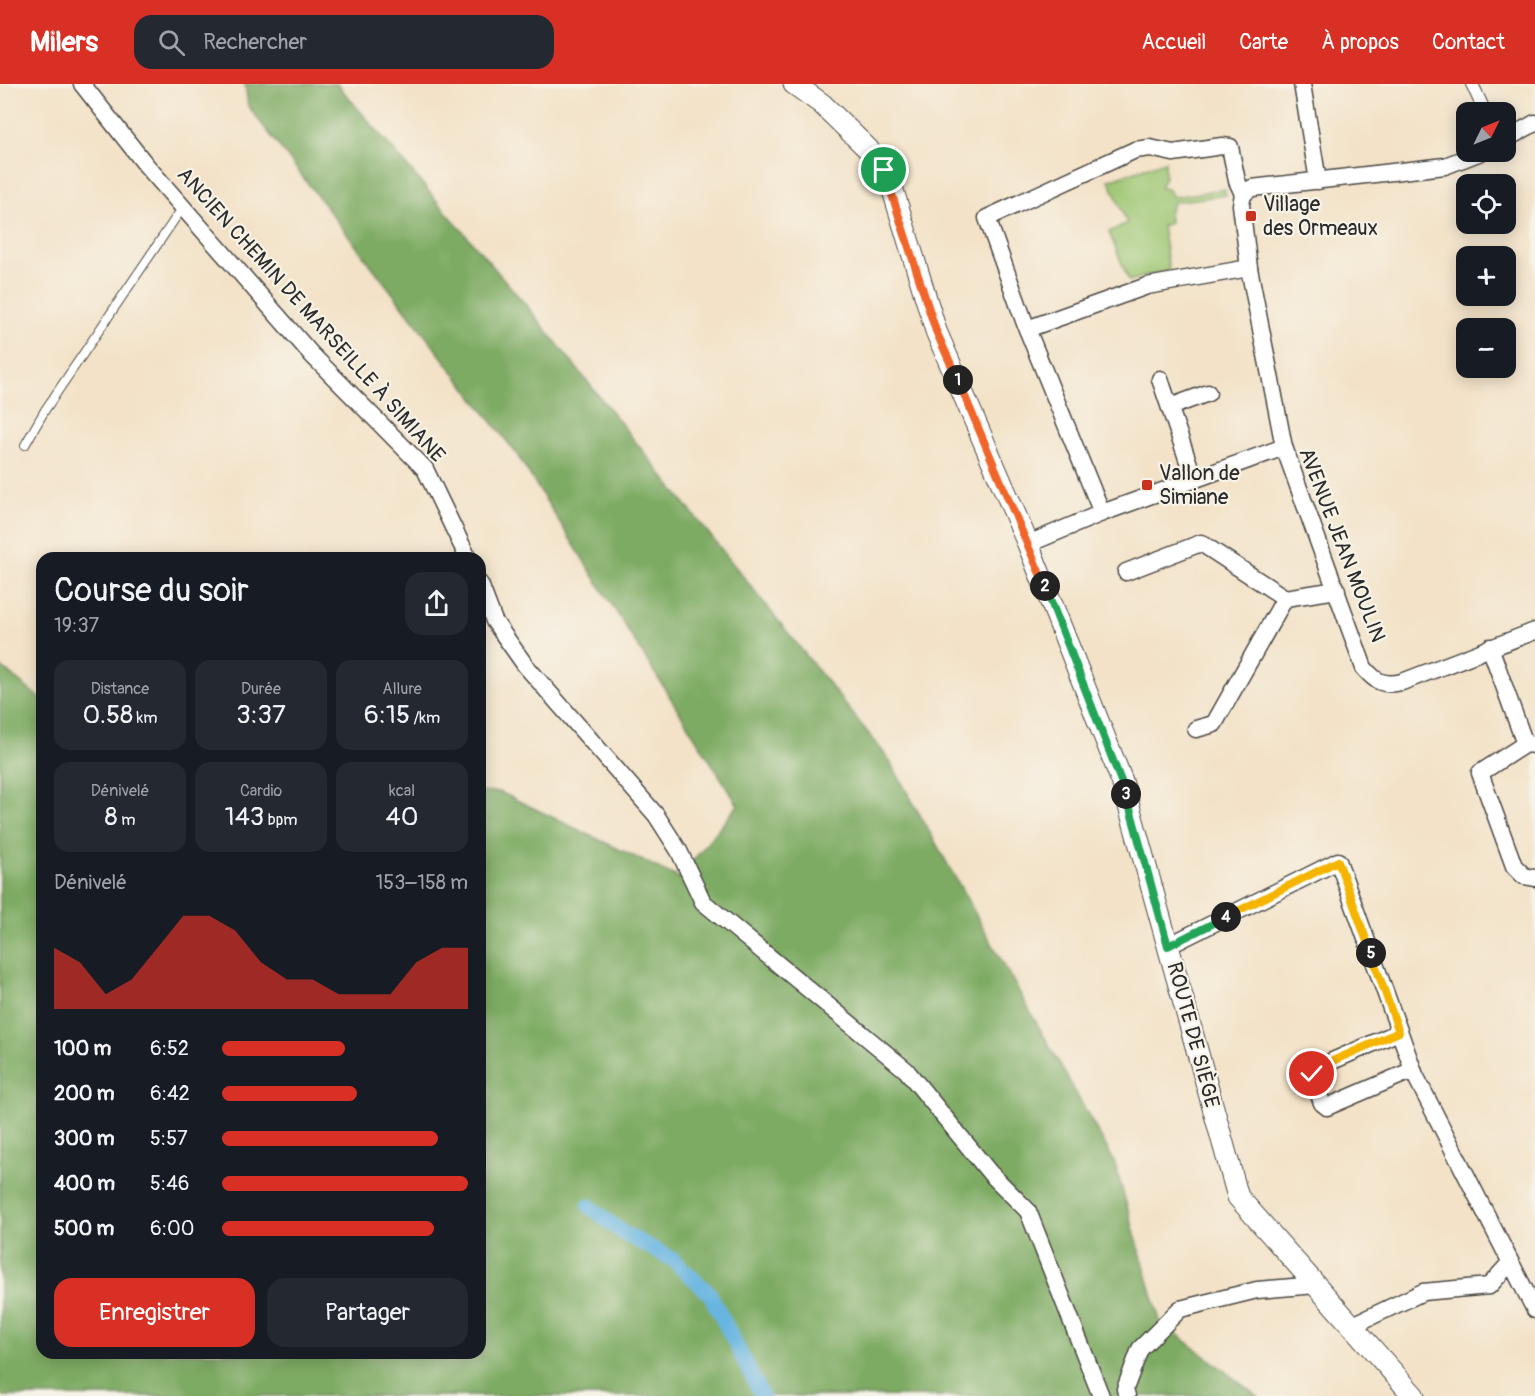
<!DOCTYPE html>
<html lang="fr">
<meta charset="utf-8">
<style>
:root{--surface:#171b24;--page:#242831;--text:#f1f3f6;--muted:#9ea1a6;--accent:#d93025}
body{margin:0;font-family:Pangolin,sans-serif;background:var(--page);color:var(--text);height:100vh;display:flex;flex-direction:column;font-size:22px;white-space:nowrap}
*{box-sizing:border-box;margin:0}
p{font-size:20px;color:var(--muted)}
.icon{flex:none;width:33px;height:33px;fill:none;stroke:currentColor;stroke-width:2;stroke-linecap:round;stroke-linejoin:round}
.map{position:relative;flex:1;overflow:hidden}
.drawer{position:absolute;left:36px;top:468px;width:450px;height:807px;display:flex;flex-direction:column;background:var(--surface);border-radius:18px;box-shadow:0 3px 15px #0003}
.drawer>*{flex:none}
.needle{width:39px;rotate:47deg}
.buttons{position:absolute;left:1456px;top:18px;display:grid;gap:12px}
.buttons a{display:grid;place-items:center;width:60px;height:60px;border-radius:12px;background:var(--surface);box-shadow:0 3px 15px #0003;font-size:30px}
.pin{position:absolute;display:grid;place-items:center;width:51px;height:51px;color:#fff;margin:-26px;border:3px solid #fff;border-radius:50%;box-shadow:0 2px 6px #0007}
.km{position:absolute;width:30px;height:30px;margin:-15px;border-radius:50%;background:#222;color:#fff;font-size:16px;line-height:30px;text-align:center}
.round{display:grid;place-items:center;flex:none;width:63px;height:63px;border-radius:18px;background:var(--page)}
.headline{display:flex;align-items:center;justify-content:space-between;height:102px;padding:0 18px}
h1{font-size:33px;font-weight:600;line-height:45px}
.stats{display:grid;grid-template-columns:repeat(3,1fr);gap:9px;height:102px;padding:6px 18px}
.stats div{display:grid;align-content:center;border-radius:15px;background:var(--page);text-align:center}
.stats b{font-size:26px;font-weight:600}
.stats small{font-size:16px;font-weight:400}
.stats p{font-size:16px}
.chart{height:168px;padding:12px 18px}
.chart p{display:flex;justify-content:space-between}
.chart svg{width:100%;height:108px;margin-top:6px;fill:var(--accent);opacity:.7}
.action{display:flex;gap:12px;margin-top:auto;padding:12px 18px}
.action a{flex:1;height:69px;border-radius:18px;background:var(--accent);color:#fff;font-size:24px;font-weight:600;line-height:69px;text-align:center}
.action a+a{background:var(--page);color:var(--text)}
ul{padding:0 18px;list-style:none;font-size:20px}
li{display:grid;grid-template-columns:96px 72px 1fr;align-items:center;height:45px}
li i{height:15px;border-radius:8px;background:var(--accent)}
header{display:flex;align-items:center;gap:36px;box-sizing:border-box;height:84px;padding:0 30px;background:var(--accent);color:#fff}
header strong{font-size:28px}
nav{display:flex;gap:33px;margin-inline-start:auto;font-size:21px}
.search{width:420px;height:54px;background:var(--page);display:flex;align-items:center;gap:15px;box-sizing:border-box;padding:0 21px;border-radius:18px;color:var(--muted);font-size:22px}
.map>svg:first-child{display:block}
</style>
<header>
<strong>Milers</strong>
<div class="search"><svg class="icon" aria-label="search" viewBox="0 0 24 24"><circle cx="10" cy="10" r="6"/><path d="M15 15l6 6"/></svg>Rechercher</div>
<nav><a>Accueil</a><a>Carte</a><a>À propos</a><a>Contact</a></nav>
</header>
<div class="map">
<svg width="1535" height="1312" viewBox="0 0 1535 1312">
<rect width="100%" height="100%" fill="#f7f3e8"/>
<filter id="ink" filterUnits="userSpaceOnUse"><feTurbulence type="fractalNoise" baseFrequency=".0167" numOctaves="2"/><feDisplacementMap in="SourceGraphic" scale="12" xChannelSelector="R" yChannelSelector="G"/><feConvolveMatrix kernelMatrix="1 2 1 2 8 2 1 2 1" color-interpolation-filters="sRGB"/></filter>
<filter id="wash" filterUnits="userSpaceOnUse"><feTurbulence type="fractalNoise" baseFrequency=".008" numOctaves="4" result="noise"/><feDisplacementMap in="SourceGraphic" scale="24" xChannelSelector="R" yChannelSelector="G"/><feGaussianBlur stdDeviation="1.35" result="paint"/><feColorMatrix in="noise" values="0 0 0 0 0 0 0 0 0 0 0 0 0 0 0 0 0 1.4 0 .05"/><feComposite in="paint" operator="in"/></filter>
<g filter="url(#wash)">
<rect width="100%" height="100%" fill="#f3e2c7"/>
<polygon fill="#9dc672" stroke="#64784e" stroke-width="1.5" points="1165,77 1165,93 1160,103 1169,106 1173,113 1225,105 1226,111 1174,118 1169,128 1170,139 1162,142 1169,186 1129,197 1109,148 1127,139 1109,96"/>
<polygon fill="#7eab64" stroke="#546b48" stroke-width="1.5" points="245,0 337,0 531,227 888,674 1114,1077 1160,1237 1257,1312 0,1312 0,582 42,616 42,1269 480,1269 480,708 500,708 679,794 738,721 516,369 248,22"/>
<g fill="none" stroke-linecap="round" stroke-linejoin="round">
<polyline stroke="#68b5e1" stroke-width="15" points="589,1122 623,1149 672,1175 710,1210 762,1312"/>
</g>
</g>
<g filter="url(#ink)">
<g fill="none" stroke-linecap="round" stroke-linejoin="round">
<g stroke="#494642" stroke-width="10">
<polyline id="service" points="25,361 45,326 183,123"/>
</g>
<g stroke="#494642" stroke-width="14">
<polyline id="pedestrian" points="1472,0 1485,28"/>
</g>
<g stroke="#494642" stroke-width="19">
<g id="minor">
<polyline points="82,0 146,81 312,271 425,385 468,474"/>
<polyline points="1302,0 1318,97"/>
<polyline points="1506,55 1535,39"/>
<polyline points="1243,110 1241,121 1249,184 1284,363"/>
<polyline points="1243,110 1252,104 1445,82 1481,68"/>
<polyline points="1027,245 987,134 1135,66 1150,64 1173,69 1222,62 1230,63 1237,97 1243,110"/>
<polyline points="1160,295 1194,395"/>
<polyline points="1170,323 1208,309"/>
<polyline points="1102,429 1027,245 1147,202 1249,184"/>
<path d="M1028,460l74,-31 182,-66 80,221c12,14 19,18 38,14l133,-51"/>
<polyline points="1126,488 1201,459 1285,514"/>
<polyline points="480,500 494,537 525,581 656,731 679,767 703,818 906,986 990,1089 1028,1127 1101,1312"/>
<polyline points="1490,563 1525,660"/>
<polyline points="1196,645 1214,640 1285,514 1337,506"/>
<polyline points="1535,661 1525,660 1480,689 1514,782 1524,792 1535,794"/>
<polyline points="1168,862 1338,777 1415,991 1535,1226"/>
<polyline points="1399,948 1314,985 1312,990 1322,1019 1327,1023 1413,986"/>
<polyline points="1351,1242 1423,1208 1489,1202 1510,1179"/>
<polyline points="1127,1312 1125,1305 1140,1265 1180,1225 1257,1206 1316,1201"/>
</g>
</g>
<g stroke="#494642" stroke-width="23">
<polyline id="tertiary" points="794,0 822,20 868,65 891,100 936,247 1028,460 1122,697 1238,1113 1414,1312"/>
</g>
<use href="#service" stroke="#fff" stroke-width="8"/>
<use href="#pedestrian" stroke="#fff" stroke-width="12"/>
<use href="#minor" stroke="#fff" stroke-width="16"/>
<use href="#tertiary" stroke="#fff" stroke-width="21"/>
</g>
</g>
<g fill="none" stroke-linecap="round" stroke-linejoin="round" filter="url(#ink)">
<g stroke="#fff" stroke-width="12">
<polyline id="split-1" points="884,86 936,247 958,296"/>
</g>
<g stroke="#fff" stroke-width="12">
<polyline id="split-2" points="958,296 1045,502"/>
</g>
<g stroke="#fff" stroke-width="12">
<polyline id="split-3" points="1045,502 1126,710"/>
</g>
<g stroke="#fff" stroke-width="12">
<polyline id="split-4" points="1126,710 1168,862 1226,833"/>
</g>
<g stroke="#fff" stroke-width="12">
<polyline id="split-5" points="1226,833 1338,777 1371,869"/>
</g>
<g stroke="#fff" stroke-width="12">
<polyline id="split-6" points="1312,990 1314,985 1399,948 1371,869"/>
</g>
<use href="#split-1" stroke="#f0652b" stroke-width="8"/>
<use href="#split-2" stroke="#f0652b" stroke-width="8"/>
<use href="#split-3" stroke="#22a559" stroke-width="8"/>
<use href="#split-4" stroke="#22a559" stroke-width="8"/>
<use href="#split-5" stroke="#f5b400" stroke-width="8"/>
<use href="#split-6" stroke="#f5b400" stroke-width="8"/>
</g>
<g fill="#c8321e" stroke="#f7f3e8" stroke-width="2">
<rect x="1245" y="126" width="12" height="12" rx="3"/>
<rect x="1141" y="395" width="12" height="12" rx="3"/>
</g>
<g text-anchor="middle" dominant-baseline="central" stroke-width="4.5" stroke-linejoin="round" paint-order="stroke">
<g font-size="21" fill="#2b2b2b" stroke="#f7f3e8" text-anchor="start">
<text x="1263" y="120">Village<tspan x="1263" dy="24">des Ormeaux</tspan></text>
<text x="1159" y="389">Vallon de<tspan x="1159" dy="24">Simiane</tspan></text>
</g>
<g font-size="21" fill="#2b2b2b" stroke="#f7f3e8">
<text transform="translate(311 231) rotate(48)">ANCIEN CHEMIN DE MARSEILLE À SIMIANE</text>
<text transform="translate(1342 461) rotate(69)">AVENUE JEAN MOULIN</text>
<text transform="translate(1193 951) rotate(75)">ROUTE DE SIÈGE</text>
</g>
</g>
</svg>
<div class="buttons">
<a><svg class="needle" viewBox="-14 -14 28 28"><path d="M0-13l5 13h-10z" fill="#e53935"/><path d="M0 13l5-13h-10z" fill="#9ea1a6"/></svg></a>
<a><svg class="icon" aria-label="locate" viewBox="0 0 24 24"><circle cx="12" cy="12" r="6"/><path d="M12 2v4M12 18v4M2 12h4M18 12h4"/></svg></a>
<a>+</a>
<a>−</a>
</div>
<div class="pin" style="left:884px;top:86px;background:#1e9e55"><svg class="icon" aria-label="arrive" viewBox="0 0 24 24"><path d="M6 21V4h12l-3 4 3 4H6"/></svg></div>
<div class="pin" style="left:1312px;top:990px;background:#d93025"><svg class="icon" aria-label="check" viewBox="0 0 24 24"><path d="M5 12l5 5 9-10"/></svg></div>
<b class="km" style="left:958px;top:296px">1</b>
<b class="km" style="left:1045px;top:502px">2</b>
<b class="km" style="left:1126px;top:710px">3</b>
<b class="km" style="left:1226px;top:833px">4</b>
<b class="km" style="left:1371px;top:869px">5</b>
<section class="drawer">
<div class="headline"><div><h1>Course du soir</h1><p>19:37</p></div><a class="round"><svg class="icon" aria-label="share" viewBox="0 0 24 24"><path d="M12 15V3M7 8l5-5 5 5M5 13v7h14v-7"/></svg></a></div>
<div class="stats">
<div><p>Distance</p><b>0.58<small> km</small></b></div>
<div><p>Durée</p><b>3:37</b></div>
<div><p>Allure</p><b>6:15<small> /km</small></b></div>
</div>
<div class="stats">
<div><p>Dénivelé</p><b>8<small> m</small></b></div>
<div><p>Cardio</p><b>143<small> bpm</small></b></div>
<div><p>kcal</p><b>40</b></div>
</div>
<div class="chart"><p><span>Dénivelé</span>153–158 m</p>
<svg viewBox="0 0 160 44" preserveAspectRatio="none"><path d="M0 44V19L10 25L20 38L30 32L40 19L50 6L60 6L70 12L80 25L90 32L100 32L110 38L120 38L130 38L140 25L150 19L160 19V44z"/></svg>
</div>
<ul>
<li><b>100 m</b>6:52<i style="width:50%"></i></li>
<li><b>200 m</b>6:42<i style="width:55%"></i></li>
<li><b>300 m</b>5:57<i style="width:88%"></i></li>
<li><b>400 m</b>5:46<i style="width:100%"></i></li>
<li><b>500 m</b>6:00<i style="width:86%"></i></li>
</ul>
<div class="action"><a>Enregistrer</a><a>Partager</a></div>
</section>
</div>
